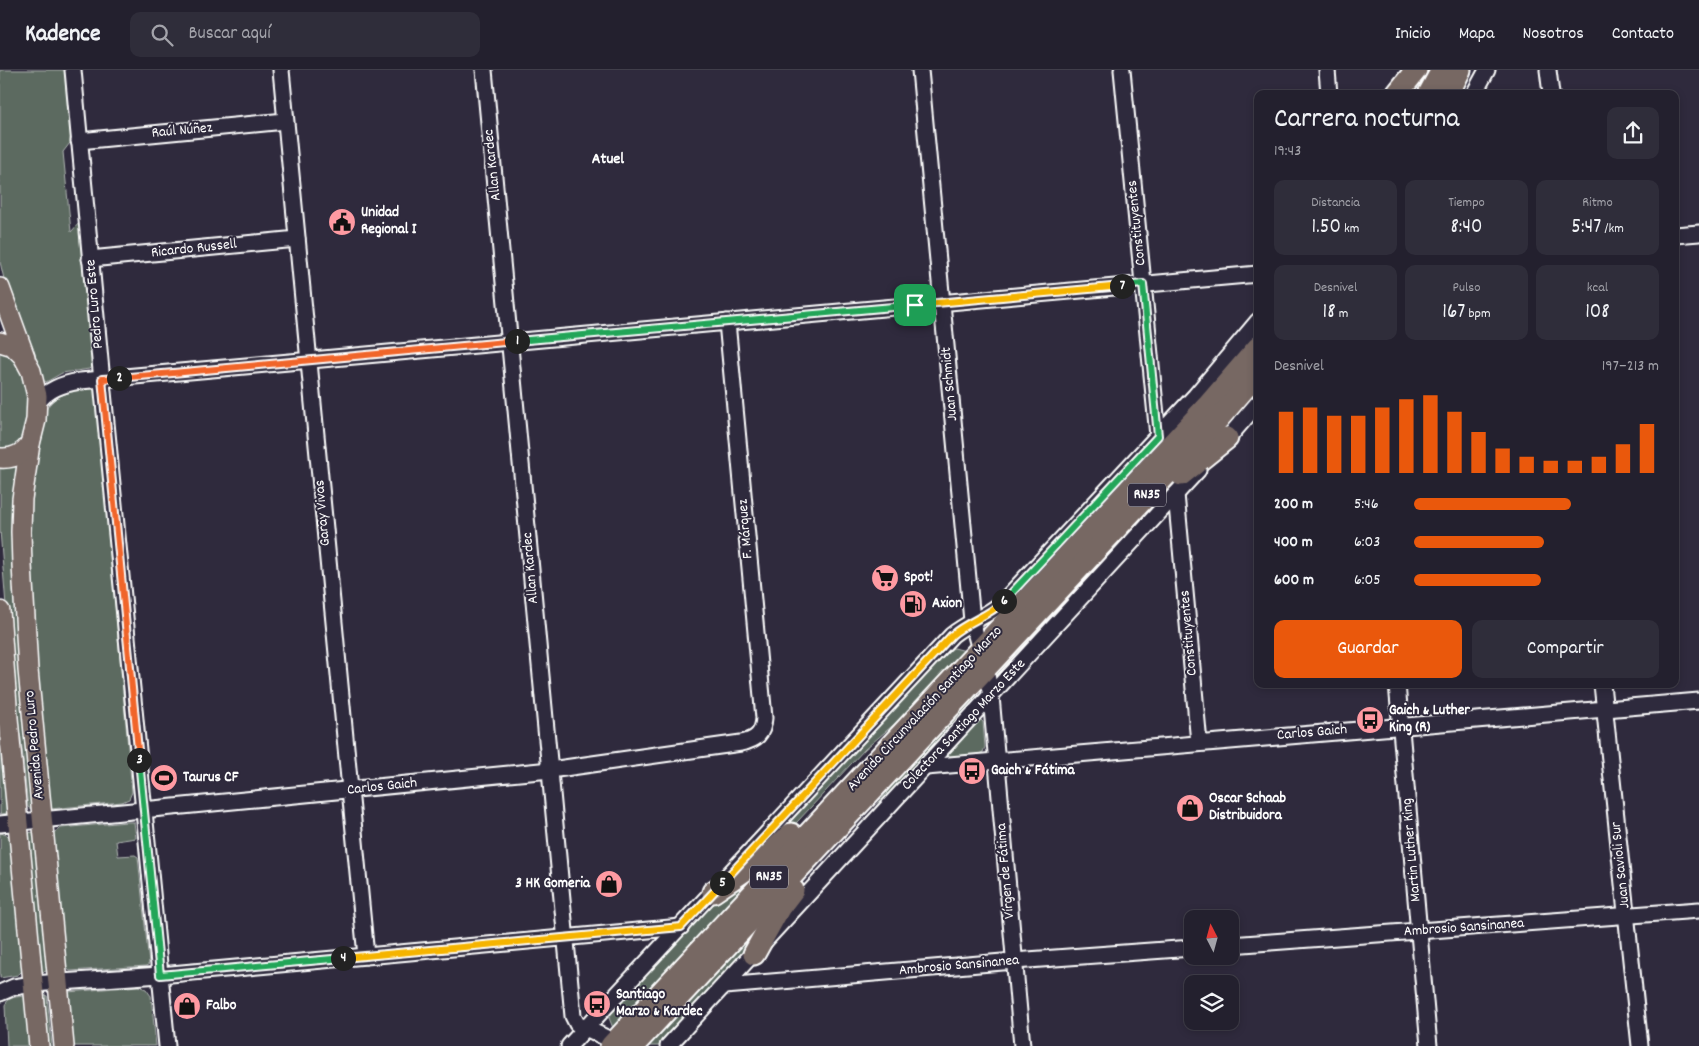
<!DOCTYPE html>
<html lang="es">
<meta charset="utf-8">
<style>
:root{--surface:#23202e;--page:#2f2d3a;--text:#f1f3f6;--muted:#a3a3aa;--line:#403e4a;--accent:#ea580c}
body{margin:0;font-family:Dekko,sans-serif;background:var(--page);color:var(--text);height:100vh;display:flex;flex-direction:column;font-size:19px;white-space:nowrap}
*{box-sizing:border-box;margin:0}
p{font-size:16px;color:var(--muted)}
.icon{flex:none;width:28px;height:28px;fill:none;stroke:currentColor;stroke-width:2;stroke-linecap:round;stroke-linejoin:round}
.map{position:relative;flex:1;overflow:hidden}
.side{position:absolute;left:1254px;top:20px;width:425px;height:598px;display:flex;flex-direction:column;background:var(--surface);border-radius:10px;box-shadow:0 2px 8px #0003,0 0 0 1px var(--line)}
.side>*{flex:none}
.needle{width:32px;rotate:354deg}
.buttons{position:absolute;left:1184px;top:840px;display:grid;gap:10px}
.buttons a{display:grid;place-items:center;width:55px;height:55px;border-radius:10px;background:var(--surface);box-shadow:0 2px 8px #0003,0 0 0 1px var(--line);font-size:25px}
.pin{position:absolute;display:grid;place-items:center;width:42px;height:42px;color:#fff;margin:-21px;border-radius:10px;box-shadow:0 2px 8px #0006}
.km{position:absolute;width:25px;height:25px;margin:-12px;border-radius:50%;background:#222;color:#fff;font-size:14px;line-height:25px;text-align:center}
.round{display:grid;place-items:center;flex:none;width:52px;height:52px;border-radius:10px;background:var(--page)}
.summary{display:flex;align-items:center;justify-content:space-between;height:85px;padding:0 20px}
h1{font-size:28px;font-weight:600;line-height:38px}
.stats{display:grid;grid-template-columns:repeat(3,1fr);gap:8px;height:85px;padding:5px 20px}
.stats div{display:grid;align-content:center;border-radius:10px;background:var(--page);text-align:center}
.stats b{font-size:21px;font-weight:600}
.stats small{font-size:14px;font-weight:400}
.stats p{font-size:14px}
.chart{height:140px;padding:10px 20px}
.chart p{display:flex;justify-content:space-between}
.chart svg{width:100%;height:90px;margin-top:5px;stroke:var(--accent);stroke-width:6}
.action{display:flex;gap:10px;margin-top:auto;padding:10px 20px}
.action a{flex:1;height:58px;border-radius:10px;background:var(--accent);color:#fff;font-size:20px;font-weight:600;line-height:58px;text-align:center}
.action a+a{background:var(--page);color:var(--text)}
ul{padding:0 20px;list-style:none;font-size:16px}
li{display:grid;grid-template-columns:80px 60px 1fr;align-items:center;height:38px}
li i{height:12px;border-radius:6px;background:var(--accent)}
header{display:flex;align-items:center;gap:30px;box-sizing:border-box;height:70px;padding:0 25px;background:var(--surface);border-bottom:1px solid var(--line)}
header strong{font-size:24px}
nav{display:flex;gap:28px;margin-inline-start:auto;font-size:18px}
.search{width:350px;height:45px;background:var(--page);display:flex;align-items:center;gap:12px;box-sizing:border-box;padding:0 18px;border-radius:10px;color:var(--muted);font-size:19px}
.map>svg:first-child{display:block}
</style>
<header>
<strong>Kadence</strong>
<div class="search"><svg class="icon" aria-label="search" viewBox="0 0 24 24"><circle cx="10" cy="10" r="6"/><path d="M15 15l6 6"/></svg>Buscar aquí</div>
<nav><a>Inicio</a><a>Mapa</a><a>Nosotros</a><a>Contacto</a></nav>
</header>
<div class="map">
<svg width="1699" height="976" viewBox="0 0 1699 976">
<rect width="100%" height="100%" fill="#2f2a3d"/>
<filter id="ink" filterUnits="userSpaceOnUse"><feTurbulence type="fractalNoise" baseFrequency=".02" numOctaves="2"/><feDisplacementMap in="SourceGraphic" scale="10" xChannelSelector="R" yChannelSelector="G"/><feConvolveMatrix kernelMatrix="1 2 1 2 8 2 1 2 1" color-interpolation-filters="sRGB"/></filter>
<g filter="url(#ink)">
<g fill="#5c6a61" stroke="#aeb4b0">
<polygon points="0,0 67,0 73,69 63,82 71,162 80,152 93,292 92,296 89,299 62,303 46,312 42,310 5,213 0,192"/>
<path d="M0,280c3,1 8,2 11,4 19,13 26,82 4,93 -4,2 -10,2 -15,3z"/>
<path d="M93,319l3,3 36,400 -3,7 -7,3 -72,7 -16,-149 -6,-104 1,-60 15,-81c7,-22 29,-24 49,-26z"/>
<polygon points="18,392 33,738 31,739 28,737 21,668 15,649 0,460 0,395"/>
<polygon points="1083,515 999,606 997,606 995,603 1046,547"/>
<polygon points="954,578 966,581 918,634 865,679 784,766 759,783 944,582"/>
<polygon points="976,623 977,625 975,633 795,830 793,829 873,740 921,678"/>
<polygon points="0,625 9,743 0,744"/>
<polygon points="979,648 983,652 985,677 983,682 979,684 950,687 948,686 948,683"/>
<polygon points="127,752 134,752 136,768 116,771 118,786 135,785 138,787 149,894 146,896 70,901 66,898 53,763 61,758"/>
<polygon points="34,762 48,901 40,902 27,763"/>
<polygon points="1,763 9,766 12,770 23,900 18,905 0,908 0,764"/>
<polygon points="770,790 614,958 613,958 609,948 613,940 715,830"/>
<polygon points="784,822 745,881 661,974 659,976 643,976"/>
<polygon points="138,916 146,919 151,926 156,976 71,976 68,922"/>
<polygon points="43,924 47,926 52,976 45,976"/>
<path d="M26,926l7,50h-26l-2,-41c4,-9 12,-8 21,-9z"/>
</g>
<g fill="none" stroke-linecap="round" stroke-linejoin="round">
<g stroke="#fff" stroke-width="19">
<g id="minor">
<polyline points="73,0 103,322 167,976"/>
<polyline points="281,0 366,886"/>
<polyline points="484,0 573,946 577,954 615,972"/>
<polyline points="920,0 972,551 987,605 991,626 1022,976"/>
<polyline points="1122,0 1158,366"/>
<polyline points="1327,0 1329,24"/>
<polyline points="1548,0 1551,24"/>
<polyline points="1474,24 1487,0"/>
<polyline points="79,71 285,51"/>
<polyline points="1675,165 1699,163"/>
<polyline points="90,189 297,169"/>
<path d="M37,334c10,-15 26,-20 43,-23l1178,-107"/>
<polyline points="1221,376 1258,333"/>
<polyline points="1176,424 1199,673"/>
<polyline points="1397,614 1429,976"/>
<polyline points="1602,614 1640,976"/>
<polyline points="926,697 1699,631"/>
<path d="M0,754l550,-54 191,-27c15,-3 22,-9 23,-25l-37,-396"/>
<polyline points="1230,875 1699,840"/>
<polyline points="725,916 1014,891 1192,878"/>
<polyline points="0,923 14,917 33,914 160,905 681,857"/>
<path d="M569,976l383,-411c16,-13 36,-19 51,-33l192,-206 63,-75"/>
<polyline points="668,976 1198,400"/>
</g>
</g>
<g stroke="#fff" stroke-width="22">
<g id="major">
<polyline points="0,218 25,287"/>
<polyline points="0,272 13,276 23,286 31,301 37,326 36,350 30,374 22,429 21,462 22,495 28,600 64,976"/>
<path d="M0,388c13,1 23,-4 30,-14"/>
<polyline points="0,541 8,648 39,976"/>
</g>
</g>
<g stroke="#fff" stroke-width="25">
<g id="highway">
<polyline points="1397,24 1416,0"/>
<polyline points="1429,24 1442,0"/>
<polyline points="1448,24 1460,0"/>
<polyline points="1181,405 1227,368"/>
<polyline points="713,822 773,781 791,764"/>
<polyline points="754,884 780,837 793,820"/>
<polyline points="611,976 1207,336 1258,277"/>
<polyline points="633,976 1220,347 1258,303"/>
</g>
</g>
<use href="#minor" stroke="#2f2a3d" stroke-width="15"/>
<use href="#major" stroke="#776864" stroke-width="19"/>
<use href="#highway" stroke="#776864" stroke-width="21"/>
</g>
</g>
<g fill="none" stroke-linecap="round" stroke-linejoin="round" filter="url(#ink)">
<g stroke="#fff" stroke-width="10">
<polyline id="split-1" points="517,271 915,235"/>
</g>
<g stroke="#fff" stroke-width="10">
<polyline id="split-2" points="119,308 517,271"/>
</g>
<g stroke="#fff" stroke-width="10">
<polyline id="split-3" points="119,308 102,309 139,690"/>
</g>
<g stroke="#fff" stroke-width="10">
<polyline id="split-4" points="139,690 160,905 343,888"/>
</g>
<g stroke="#fff" stroke-width="10">
<polyline id="split-5" points="343,888 681,857 722,813"/>
</g>
<g stroke="#fff" stroke-width="10">
<path id="split-6" d="M722,813l230,-248c16,-14 37,-19 52,-34"/>
</g>
<g stroke="#fff" stroke-width="10">
<polyline id="split-7" points="1004,531 1158,366 1143,214 1122,216"/>
</g>
<g stroke="#fff" stroke-width="10">
<polyline id="split-8" points="915,235 1122,216"/>
</g>
<use href="#split-1" stroke="#22a559" stroke-width="6"/>
<use href="#split-2" stroke="#f0652b" stroke-width="6"/>
<use href="#split-3" stroke="#f0652b" stroke-width="6"/>
<use href="#split-4" stroke="#22a559" stroke-width="6"/>
<use href="#split-5" stroke="#f5b400" stroke-width="6"/>
<use href="#split-6" stroke="#f5b400" stroke-width="6"/>
<use href="#split-7" stroke="#22a559" stroke-width="6"/>
<use href="#split-8" stroke="#f5b400" stroke-width="6"/>
</g>
<defs>
<g id="civic-disc" transform="scale(1.4375)"><circle r="9.5" fill="#ff9aa2" stroke="#2f2a3d"/><path d="M-.6-6.5H3V-4.5H.6V-3L4-1V1h2V6H-6V1h2V-1L-.6-3ZM-1.2 2.5V6h2.4V2.5Z" fill="#111"/></g>
<g id="supermarket-disc" transform="scale(1.4375)"><circle r="9.5" fill="#ff9aa2" stroke="#2f2a3d"/><path d="M-6-5.5h2.5l.6 2H6L4.5 2H-2.5L-4.4-4H-6ZM-1.5 3.2a1.3 1.3 0 1 0 .1 0ZM3 3.2a1.3 1.3 0 1 0 .1 0Z" fill="#111"/></g>
<g id="fuel-disc" transform="scale(1.4375)"><circle r="9.5" fill="#ff9aa2" stroke="#2f2a3d"/><path d="M-5.5-6h7V0h2V4h1.3V-2.5L3-4.5l.8-.8L6-3V5H2.5V1h-1V6h-7ZM-4.2-4.7v3.2H.2V-4.7Z" fill="#111"/></g>
<g id="bus-disc" transform="scale(1.4375)"><circle r="9.5" fill="#ff9aa2" stroke="#2f2a3d"/><path d="M-5-6H5V4H4V6H2V4H-2V6H-4V4H-5ZM-3.5-4V0h7V-4ZM-3.5 1.2v1.5H-2V1.2ZM2 1.2v1.5H3.5V1.2Z" fill="#111"/></g>
<g id="stadium-disc" transform="scale(1.4375)"><circle r="9.5" fill="#ff9aa2" stroke="#2f2a3d"/><path d="M0-5a6.5 5 0 1 0 0 10a6.5 5 0 1 0 0-10ZM-3.5-1.8h7v3.6h-7Z" fill="#111"/></g>
<g id="shop-disc" transform="scale(1.4375)"><circle r="9.5" fill="#ff9aa2" stroke="#2f2a3d"/><path d="M-5-2.5h2.3a2.7 3.5 0 0 1 5.4 0H5L5.5 6h-11ZM-1.5-2.5h3a1.5 2.3 0 0 0-3 0Z" fill="#111"/></g>
</defs>
<g fill-rule="evenodd">
<use href="#civic-disc" x="342" y="152"/>
<use href="#supermarket-disc" x="885" y="508"/>
<use href="#fuel-disc" x="913" y="534"/>
<use href="#bus-disc" x="1370" y="650"/>
<use href="#bus-disc" x="972" y="701"/>
<use href="#stadium-disc" x="164" y="708"/>
<use href="#shop-disc" x="1190" y="738"/>
<use href="#shop-disc" x="609" y="814"/>
<use href="#bus-disc" x="597" y="934"/>
<use href="#shop-disc" x="187" y="936"/>
</g>
<g text-anchor="middle" dominant-baseline="central" stroke-width="4" stroke-linejoin="round" paint-order="stroke">
<g fill="#2f2a3d" stroke="#c1bfc5" stroke-width="1">
<rect x="1128" y="413.5" width="38" height="23" rx="4"/>
<rect x="750" y="795.5" width="38" height="23" rx="4"/>
</g>
<g font-size="14" font-weight="bold" fill="#fff">
<text x="1147" y="425">RN35</text>
<text x="769" y="807">RN35</text>
</g>
<g font-size="15" fill="#fff" stroke="#2f2a3d">
<text transform="translate(182 61) rotate(-5)">Raúl Núñez</text>
<text transform="translate(493 95) rotate(-96)">Allan Kardec</text>
<text transform="translate(1137 153) rotate(-96)">Constituyentes</text>
<text transform="translate(194 179) rotate(-6)">Ricardo Russell</text>
<text transform="translate(95 234) rotate(-95)">Pedro Luro Este</text>
<text transform="translate(950 314) rotate(-95)">Juan Schmidt</text>
<text transform="translate(323 443) rotate(-95)">Garay Vivas</text>
<text transform="translate(746 459) rotate(-95)">F. Márquez</text>
<text transform="translate(531 498) rotate(-95)">Allan Kardec</text>
<text transform="translate(1189 563) rotate(-95)">Constituyentes</text>
<text transform="translate(925 639) rotate(-47)">Avenida Circunvalación Santiago Marzo</text>
<text transform="translate(964 655) rotate(-47)">Colectora Santiago Marzo Este</text>
<text transform="translate(1312 663) rotate(-5)">Carlos Gaich</text>
<text transform="translate(35 675) rotate(-95)">Avenida Pedro Luro</text>
<text transform="translate(382 717) rotate(-6)">Carlos Gaich</text>
<text transform="translate(1412 780) rotate(-95)">Martin Luther King</text>
<text transform="translate(1621 795) rotate(-96)">Juan Savioli Sur</text>
<text transform="translate(1006 801) rotate(-95)">Vírgen de Fátima</text>
<text transform="translate(1464 858) rotate(-4)">Ambrosio Sansinanea</text>
<text transform="translate(959 896) rotate(-5)">Ambrosio Sansinanea</text>
</g>
<g font-size="15" font-weight="bold" fill="#fff" stroke="#2f2a3d" text-anchor="start">
<text x="361" y="143">Unidad<tspan x="361" dy="17">Regional I</tspan></text>
<text x="904" y="508">Spot!</text>
<text x="932" y="534">Axion</text>
<text x="1389" y="641">Gaich &amp; Luther<tspan x="1389" dy="17">King (R)</tspan></text>
<text x="991" y="701">Gaich &amp; Fátima</text>
<text x="183" y="708">Taurus CF</text>
<text x="1209" y="729">Oscar Schaab<tspan x="1209" dy="17">Distribuidora</tspan></text>
<text x="590" y="814" text-anchor="end">3 HK Gomeria</text>
<text x="616" y="925">Santiago<tspan x="616" dy="17">Marzo &amp; Kardec</tspan></text>
<text x="206" y="936">Falbo</text>
</g>
<g font-size="16" font-weight="bold" fill="#fff" stroke="#2f2a3d">
<text x="608" y="89">Atuel</text>
</g>
</g>
</svg>
<div class="buttons">
<a><svg class="needle" viewBox="-14 -14 28 28"><path d="M0-13l5 13h-10z" fill="#e53935"/><path d="M0 13l5-13h-10z" fill="#a3a3aa"/></svg></a>
<a><svg class="icon" aria-label="layers" viewBox="0 0 24 24"><path d="M12 4l9 5-9 5-9-5zM3 14l9 5 9-5"/></svg></a>
</div>
<div class="pin" style="left:915px;top:235px;background:#1e9e55"><svg class="icon" aria-label="arrive" viewBox="0 0 24 24"><path d="M6 21V4h12l-3 4 3 4H6"/></svg></div>
<b class="km" style="left:517px;top:271px">1</b>
<b class="km" style="left:119px;top:308px">2</b>
<b class="km" style="left:139px;top:690px">3</b>
<b class="km" style="left:343px;top:888px">4</b>
<b class="km" style="left:722px;top:813px">5</b>
<b class="km" style="left:1004px;top:531px">6</b>
<b class="km" style="left:1122px;top:216px">7</b>
<section class="side">
<div class="summary"><div><h1>Carrera nocturna</h1><p>19:43</p></div><a class="round"><svg class="icon" aria-label="share" viewBox="0 0 24 24"><path d="M12 15V3M7 8l5-5 5 5M5 13v7h14v-7"/></svg></a></div>
<div class="stats">
<div><p>Distancia</p><b>1.50<small> km</small></b></div>
<div><p>Tiempo</p><b>8:40</b></div>
<div><p>Ritmo</p><b>5:47<small> /km</small></b></div>
</div>
<div class="stats">
<div><p>Desnivel</p><b>18<small> m</small></b></div>
<div><p>Pulso</p><b>167<small> bpm</small></b></div>
<div><p>kcal</p><b>108</b></div>
</div>
<div class="chart"><p><span>Desnivel</span>197–213 m</p>
<svg viewBox="0 0 160 44" preserveAspectRatio="none"><path d="M5 44V14M15 44V12M25 44V16M35 44V16M45 44V12M55 44V8M65 44V6M75 44V14M85 44V24M95 44V32M105 44V36M115 44V38M125 44V38M135 44V36M145 44V30M155 44V20"/></svg>
</div>
<ul>
<li><b>200 m</b>5:46<i style="width:64%"></i></li>
<li><b>400 m</b>6:03<i style="width:53%"></i></li>
<li><b>600 m</b>6:05<i style="width:52%"></i></li>
</ul>
<div class="action"><a>Guardar</a><a>Compartir</a></div>
</section>
</div>
